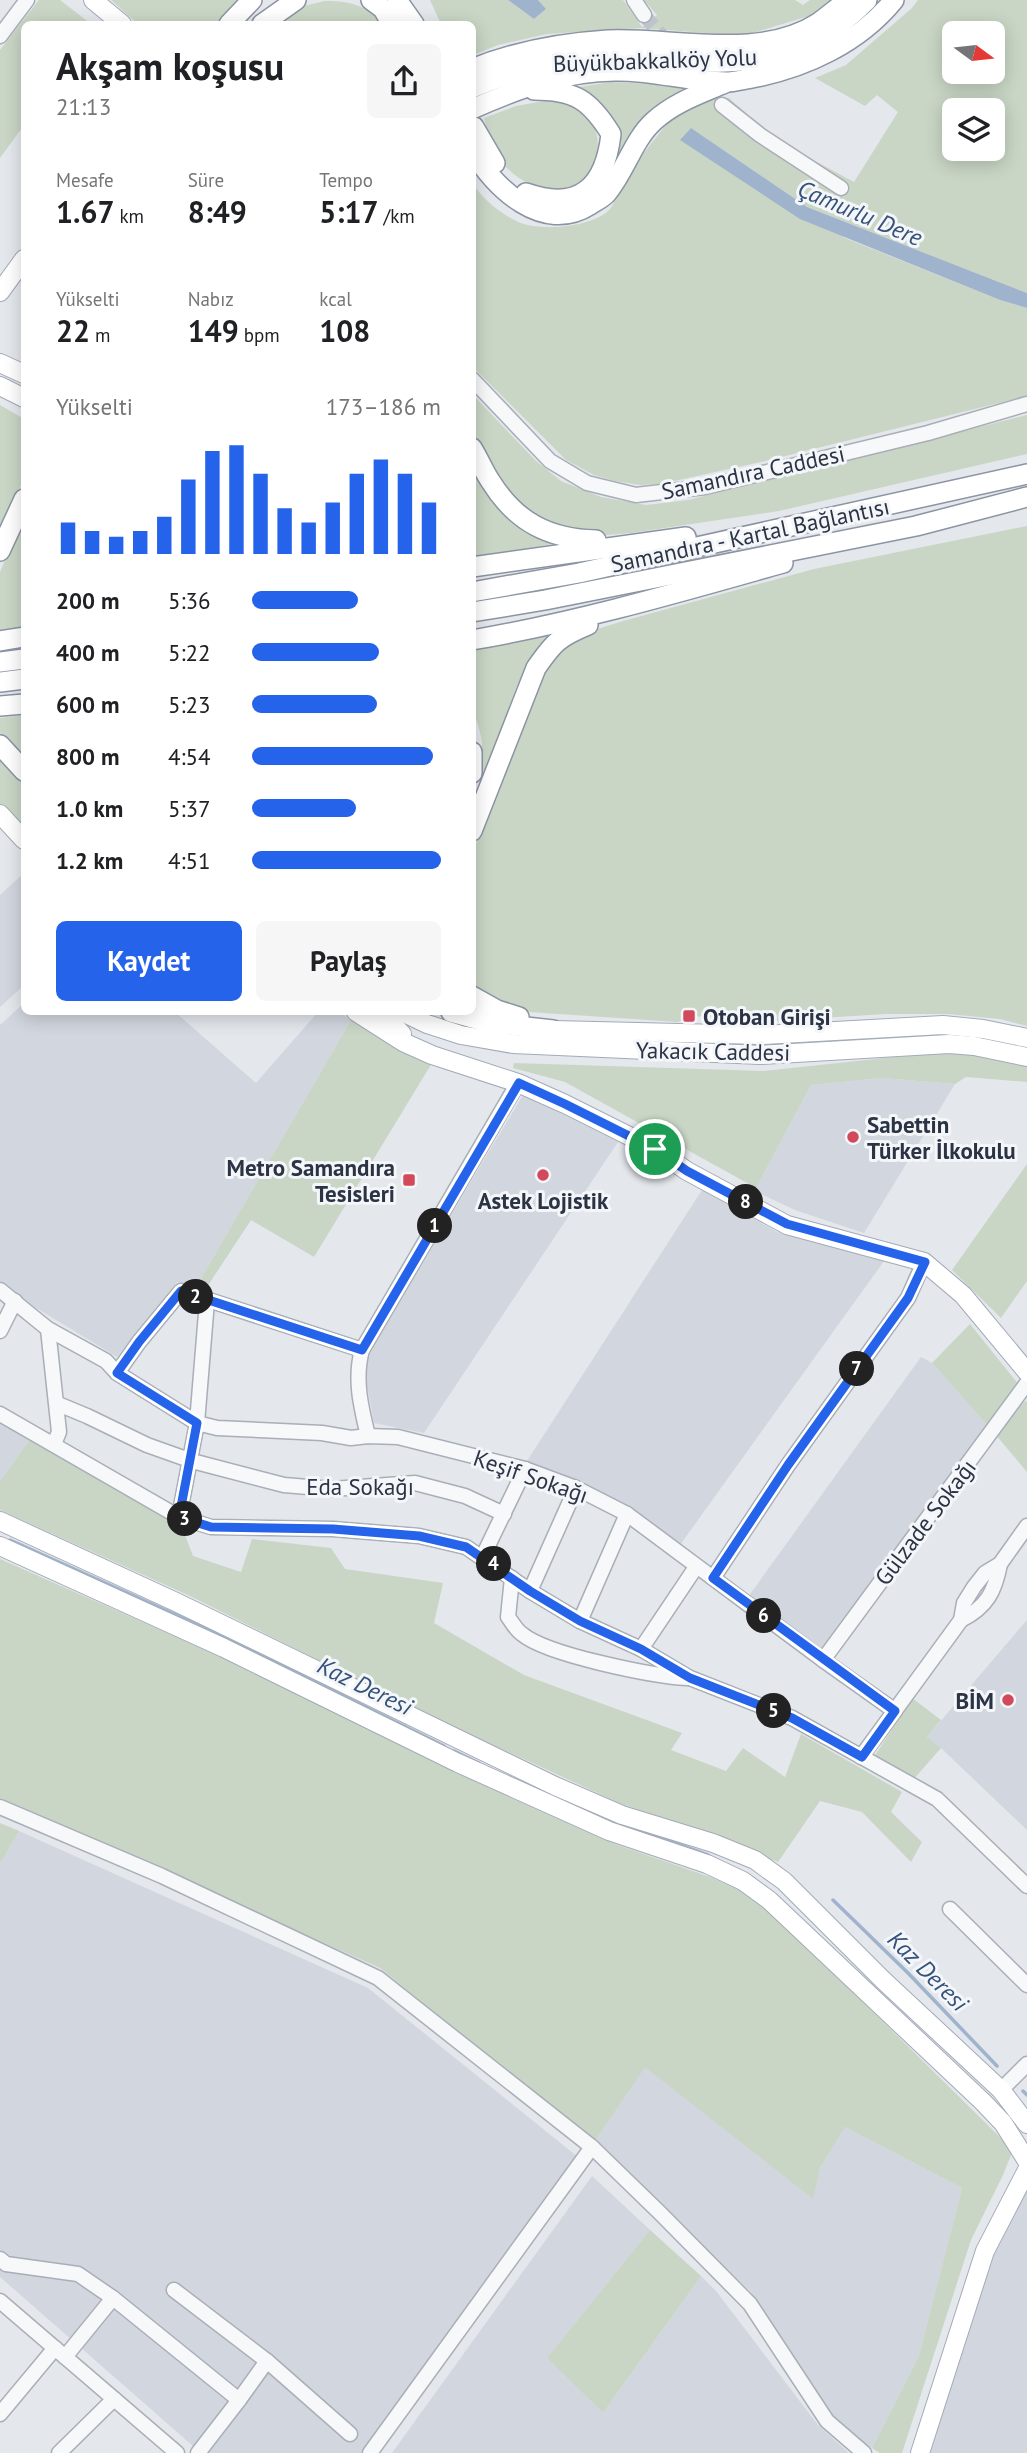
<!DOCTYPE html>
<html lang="tr">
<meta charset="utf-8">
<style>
:root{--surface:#fff;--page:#f6f6f6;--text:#202124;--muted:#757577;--accent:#2563eb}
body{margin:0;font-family:"PT Sans",sans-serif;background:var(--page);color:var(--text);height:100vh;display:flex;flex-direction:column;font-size:26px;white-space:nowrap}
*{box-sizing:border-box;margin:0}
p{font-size:23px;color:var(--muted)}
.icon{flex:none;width:38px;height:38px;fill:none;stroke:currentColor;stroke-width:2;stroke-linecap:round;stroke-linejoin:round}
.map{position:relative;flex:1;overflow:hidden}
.details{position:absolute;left:21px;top:21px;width:455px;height:994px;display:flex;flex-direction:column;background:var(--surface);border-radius:10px;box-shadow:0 4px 18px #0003}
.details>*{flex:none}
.needle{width:46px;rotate:105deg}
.fabs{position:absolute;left:942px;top:21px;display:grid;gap:14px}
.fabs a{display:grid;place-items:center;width:63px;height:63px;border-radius:10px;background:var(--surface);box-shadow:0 4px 18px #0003;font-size:35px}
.pin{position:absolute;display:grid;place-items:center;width:60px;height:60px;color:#fff;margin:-30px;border:4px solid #fff;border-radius:50%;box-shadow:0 2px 7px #0007}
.km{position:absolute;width:35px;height:35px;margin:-18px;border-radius:50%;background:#222;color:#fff;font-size:19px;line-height:35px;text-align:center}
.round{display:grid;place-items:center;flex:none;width:74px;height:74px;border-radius:10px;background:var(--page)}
.head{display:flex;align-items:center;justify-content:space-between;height:119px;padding:0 35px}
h1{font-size:38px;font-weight:600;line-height:52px}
.figures{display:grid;grid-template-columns:repeat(3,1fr);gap:10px;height:119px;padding:7px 35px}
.figures div{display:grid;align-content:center}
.figures b{font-size:30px;font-weight:600}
.figures small{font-size:19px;font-weight:400}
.figures p{font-size:19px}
.chart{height:196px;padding:14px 35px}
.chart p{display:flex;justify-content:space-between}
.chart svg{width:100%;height:126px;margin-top:7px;stroke:var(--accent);stroke-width:6}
.primary-button{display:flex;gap:14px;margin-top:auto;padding:14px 35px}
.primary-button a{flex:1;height:80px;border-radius:10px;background:var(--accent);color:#fff;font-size:28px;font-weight:600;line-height:80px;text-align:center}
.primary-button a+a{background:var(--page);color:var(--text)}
ul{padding:0 35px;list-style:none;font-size:23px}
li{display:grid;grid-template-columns:112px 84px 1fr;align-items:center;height:52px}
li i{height:18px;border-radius:9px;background:var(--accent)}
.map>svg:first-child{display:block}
</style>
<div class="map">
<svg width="1027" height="2453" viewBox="0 0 1027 2453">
<rect width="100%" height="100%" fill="#e4e7ec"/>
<g fill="#d2d6de">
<polygon points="24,873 24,985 0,1007 0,895"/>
<polygon points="24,1003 24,1012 175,1012 256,1083 318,1012 339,1012 351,1020 196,1287 177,1282 117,1357 33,1306 0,1281 0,1025"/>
<polygon points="882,1078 955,1084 864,1233 795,1210 759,1193 756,1188 811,1085"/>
<polygon points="523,1095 618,1142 424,1433 374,1423 364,1370 375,1341"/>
<polygon points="702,1190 777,1232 884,1261 680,1545 640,1514 527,1461"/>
<polygon points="921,1357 932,1363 988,1426 822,1650 748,1597"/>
<polygon points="0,1422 31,1438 0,1481"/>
<polygon points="1027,1620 1027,1830 941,1748 927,1737"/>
<polygon points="19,1831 368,1988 578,2157 363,2453 201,2453 0,2277 0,1864"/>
<polygon points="645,2066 812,2198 820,2168 845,2127 962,2188 919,2356 872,2448 834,2422 751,2292 595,2141"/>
<polygon points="592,2176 650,2230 547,2358 603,2413 701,2276 716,2291 818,2425 849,2453 392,2453"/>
<polygon points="1027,2185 1027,2453 930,2453 997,2238"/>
</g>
<g fill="#c9d6c5" fill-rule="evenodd">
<polygon points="39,0 60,0 91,24 24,24 24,125 0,158 0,50"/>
<polygon points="111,0 240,0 217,24 138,24"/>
<polygon points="430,0 508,0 534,19 546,9 538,0 623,0 642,27 657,15 644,0 795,0 803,5 810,0 830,0 812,15 743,36 642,28 547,34 498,45 473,55 472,24 441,24"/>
<path d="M918,0h109v293l-220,-86 -116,-79 154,110 155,62 27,8v88l-262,65 -104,23 -21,1 -25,-4 -21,-6 -28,-15 -93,-93 -1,-185c9,16 28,31 44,39 22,11 73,7 92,-10 7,-6 9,-20 14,-28 10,-15 48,-66 61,-75 14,-8 31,-10 46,-10l47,42 78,42 44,-70 -21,-17 -12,11 -50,-28 31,-13 66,-57zM954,33h38v39h-38zM954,110h38v39h-38z"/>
<path d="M325,1c25,0 42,4 58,23h-103l24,-18z"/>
<path d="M611,82l82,4 -80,82c0,-45 6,-54 -34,-81z"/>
<path d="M556,99c10,3 22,5 29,13 19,20 17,56 -6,71 -28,19 -68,-3 -83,-29 -6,-11 -9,-23 -12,-36l32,-12z"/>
<polygon points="473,395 536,461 561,481 601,497 646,505 688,500 1027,415 1027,454 779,511 631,533 583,537 526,512 503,487 473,435"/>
<polygon points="0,405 24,419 24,477 0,540"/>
<polygon points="472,463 558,543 473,558"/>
<polygon points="24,514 21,533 24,563 24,628 0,632 0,572"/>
<polygon points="1027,526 1027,1026 1000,1019 948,1014 885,1014 774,1021 691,1016 678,1022 514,1011 474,989 473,986 472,855 527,704 557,652 591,631 623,621 814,569"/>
<path d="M556,632l-23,22 -16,32 -36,95c3,-23 3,-47 -8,-68l-1,-63z"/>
<polygon points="24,715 24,755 0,733 0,718"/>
<path d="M0,755c30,30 24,32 24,73l-24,-22z"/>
<polygon points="351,1020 432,1063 314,1257 251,1220 205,1290 196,1287"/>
<polygon points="931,1053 988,1054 1027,1064 1027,1082 966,1077 955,1084 882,1078 811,1085 756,1188 565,1082 513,1068 514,1063 764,1071"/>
<polygon points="1027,1164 1027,1281 1001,1318 952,1270"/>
<polygon points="970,1324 1019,1385 988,1426 932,1363"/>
<polygon points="1027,1401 1027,1472 995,1434 1024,1402"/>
<polygon points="31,1438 180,1522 193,1556 241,1572 252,1539 331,1548 345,1569 443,1583 434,1623 524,1675 682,1733 671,1750 726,1771 743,1748 785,1777 801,1734 902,1792 891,1812 922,1842 911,1862 862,1812 820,1801 778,1862 617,1802 428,1715 190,1596 0,1510 0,1481"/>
<polygon points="0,1559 224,1658 491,1789 615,1844 710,1877 747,1893 786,1926 1013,2150 1003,2175 971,2240 902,2453 880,2453 872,2448 919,2356 962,2188 845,2127 820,2168 813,2199 645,2067 595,2141 380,1968 0,1798"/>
<polygon points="912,1698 941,1720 927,1737 941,1748 912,1781 874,1757"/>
<polygon points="0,1823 19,1831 0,1864"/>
<polygon points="650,2230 701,2276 603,2413 547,2358"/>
</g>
<g fill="#9fb4cc">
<polygon points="508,0 538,0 546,9 534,19"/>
<polygon points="691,128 807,207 1027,293 1027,308 1000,300 800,219 680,140"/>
</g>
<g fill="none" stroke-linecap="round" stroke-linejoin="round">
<g stroke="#9fb4cc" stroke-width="3.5">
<polyline points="10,1540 223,1636 444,1746"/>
<polyline points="454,1751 479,1763"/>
<polyline points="524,1783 594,1814 708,1855"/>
<polyline points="833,1900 908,1973 997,2066"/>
<polyline points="1023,2091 1027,2095"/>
</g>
<polyline stroke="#bfc3cb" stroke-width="14" stroke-dasharray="14 7" stroke-linecap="butt" points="644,15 671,46"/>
<g stroke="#a9aeb7" stroke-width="17">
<g id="minor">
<polyline points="634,0 644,15"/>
<polyline points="0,36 27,0"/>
<polyline points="722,105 760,135 841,188"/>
<polyline points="472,379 550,461 587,483 636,495 705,487 928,433 1027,404"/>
<polyline points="0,1290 48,1329 106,1361 117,1373 139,1342 181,1291 362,1350"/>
<polyline points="48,1329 59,1432 54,1444"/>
<polyline points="0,1331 15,1301"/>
<polyline points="117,1373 197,1423 217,1428 322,1433 351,1438 368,1436 398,1437 525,1469 576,1488 627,1514 823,1660 895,1711"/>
<polyline points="58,1404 87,1416 147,1445 192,1461 284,1485 332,1489 415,1483 465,1496 504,1514"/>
<polyline points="0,1414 179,1517 211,1527 333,1529 419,1536 466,1547 530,1591 580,1621 641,1649 690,1678 792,1718 937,1799 1027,1886"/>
<path d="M368,1436c-7,-29 -14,-57 -6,-86l156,-267"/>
<polyline points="179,1517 197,1423 207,1301"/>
<polyline points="483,1556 525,1469"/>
<path d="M512,1578l-4,39c4,5 8,13 14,17 25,21 131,42 165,44"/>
<polyline points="713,1578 788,1465 908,1298 924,1262"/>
<polyline points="530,1591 576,1488"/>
<path d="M961,1620c26,-13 34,-29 39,-56"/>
<polyline points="580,1621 627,1514"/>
<polyline points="641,1649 696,1567"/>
<polyline points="823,1660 1027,1383"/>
<polyline points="861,1757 961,1620 964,1603 974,1587 985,1573 1000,1564 1027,1526"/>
<polyline points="0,1807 162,1876 378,1978 592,2147 370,2453"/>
<polyline points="950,1909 1027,1985"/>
<polyline points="1001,2090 1027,2064"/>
<polyline points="592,2147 660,2213 750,2304 827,2421 864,2453"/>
<polyline points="0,2259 6,2264 78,2274 113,2298"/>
<polyline points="174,2290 267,2361"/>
<polyline points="0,2301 177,2453"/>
<polyline points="65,2357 113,2298 239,2400 267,2361 350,2434"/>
<polyline points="0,2414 55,2348"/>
<polyline points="59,2453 114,2399"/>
<polyline points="198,2453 239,2400"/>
</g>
</g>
<g stroke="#a3abb8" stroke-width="20">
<g id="major">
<polyline points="93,0 122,24"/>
<polyline points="0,292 24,259"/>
<polyline points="0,363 24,374"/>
<polyline points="0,386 24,398"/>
<polyline points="0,814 24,840"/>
<polyline points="356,1012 403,1042 432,1055 518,1083 565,1104 655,1149 687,1171 787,1225 924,1262 963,1295 1027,1372"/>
<polyline points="381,1012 402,1034"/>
<polyline points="402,1012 427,1024 461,1035 513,1044 760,1055 949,1044 974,1046 1027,1057"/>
<polyline points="553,1030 763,1035 943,1025 983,1029 1027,1038"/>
<polyline points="0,1521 176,1602 555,1786 622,1815 713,1843 755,1860 784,1881 883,1980 1001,2090 1027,2124"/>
<polyline points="0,1546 224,1648 458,1763 609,1831 707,1864 743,1881 769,1900 983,2102 1003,2123 1027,2161"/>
<polyline points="920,2453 985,2251 1027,2170"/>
</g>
</g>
<g stroke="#8b94a3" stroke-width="22">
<g id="highway">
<polyline points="371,0 383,9 392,24"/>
<polyline points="397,0 414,24"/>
<polyline points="229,24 252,0"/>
<polyline points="262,24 296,0"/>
<path d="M472,69c44,-18 89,-26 136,-29 66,-3 151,21 210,-17 10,-7 20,-16 30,-23"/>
<path d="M472,88c42,-18 84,-28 129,-30 41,-2 82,6 123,4 57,-2 103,-21 143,-62"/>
<path d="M472,109c45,-20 94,-38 143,-38 37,-1 74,11 111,11 9,0 18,-3 26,-4 53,-10 107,-35 142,-78"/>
<polyline points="474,127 495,163"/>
<path d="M472,150c22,38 71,85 118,55 6,-4 13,-7 17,-12 19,-23 26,-53 47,-72 21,-19 46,-27 71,-38"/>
<path d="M526,193c54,19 79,-7 85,-59 -21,-34 -36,-44 -77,-44"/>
<path d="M472,448c7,11 12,24 19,34 25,40 58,57 105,58"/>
<polyline points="0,551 24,499"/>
<polyline points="472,567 686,537"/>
<polyline points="472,592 579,573 1027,474"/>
<polyline points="472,612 545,600 916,526 1027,497"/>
<path d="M472,640c106,-18 208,-48 311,-77"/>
<polyline points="0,641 24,637"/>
<polyline points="0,662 24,659"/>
<polyline points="0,682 24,679"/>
<polyline points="0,706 24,704"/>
<polyline points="0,745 24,771"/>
<polyline points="472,752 472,773"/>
<path d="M472,831l64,-163c18,-26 23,-31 52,-43"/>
<polyline points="472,996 497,1010 519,1017"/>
<polyline points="451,1012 491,1023 553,1030"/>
</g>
</g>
<use href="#minor" stroke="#f7f8fa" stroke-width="14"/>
<use href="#major" stroke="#fff" stroke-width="18"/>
<use href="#highway" stroke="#fff" stroke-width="19"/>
</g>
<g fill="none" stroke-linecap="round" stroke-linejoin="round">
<g stroke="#fff" stroke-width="14">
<polygon id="route" points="519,1083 565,1104 655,1149 687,1171 787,1224 925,1262 908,1298 788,1465 713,1578 895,1711 862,1757 792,1718 690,1678 641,1649 580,1621 530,1591 466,1547 419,1536 333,1529 211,1527 179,1517 197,1423 117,1373 139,1342 181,1291 362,1350"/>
</g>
<use href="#route" stroke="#2563eb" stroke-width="9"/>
</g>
<g fill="#d1495b" stroke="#f4f6f9" stroke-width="2.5">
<rect x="682" y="1009" width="14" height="14" rx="3.5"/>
<circle cx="853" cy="1137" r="7"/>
<circle cx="543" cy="1175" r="7"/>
<rect x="402" y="1173" width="14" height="14" rx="3.5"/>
<circle cx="1008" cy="1700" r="7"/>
</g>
<g text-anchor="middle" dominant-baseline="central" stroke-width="6" stroke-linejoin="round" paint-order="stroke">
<g font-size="23" fill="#2b3445" stroke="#f4f6f9">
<text transform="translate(655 60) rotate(-2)">Büyükbakkalköy Yolu</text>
<text transform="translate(753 472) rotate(-12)">Samandıra Caddesi</text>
<text transform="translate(750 535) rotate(-12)">Samandıra - Kartal Bağlantısı</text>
<text transform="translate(713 1051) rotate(1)">Yakacık Caddesi</text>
<text transform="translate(531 1476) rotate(19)">Keşif Sokağı</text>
<text x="360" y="1486">Eda Sokağı</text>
<text transform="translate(925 1522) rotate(-53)">Gülzade Sokağı</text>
</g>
<g font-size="23" font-weight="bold" fill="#2b3445" stroke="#f4f6f9" text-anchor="start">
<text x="703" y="1016">Otoban Girişi</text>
<text x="867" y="1124">Sabettin<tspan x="867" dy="26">Türker İlkokulu</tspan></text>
<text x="395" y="1167" text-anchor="end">Metro Samandıra<tspan x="395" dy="26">Tesisleri</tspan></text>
<text x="543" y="1200" text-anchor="middle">Astek Lojistik</text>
<text x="994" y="1700" text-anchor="end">BİM</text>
</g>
<g font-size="24" font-style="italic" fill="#34527a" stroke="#f4f6f9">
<text transform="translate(860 213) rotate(23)">Çamurlu Dere</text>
<text transform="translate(365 1686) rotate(26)">Kaz Deresi</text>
<text transform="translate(928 1971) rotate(45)">Kaz Deresi</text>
</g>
</g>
</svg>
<div class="fabs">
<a><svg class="needle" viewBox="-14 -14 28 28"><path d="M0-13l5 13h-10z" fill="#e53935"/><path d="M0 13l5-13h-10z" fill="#757577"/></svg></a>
<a><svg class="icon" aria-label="layers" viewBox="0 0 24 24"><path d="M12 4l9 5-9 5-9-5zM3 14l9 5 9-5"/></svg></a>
</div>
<div class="pin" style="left:655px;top:1149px;background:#1e9e55"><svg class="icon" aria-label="arrive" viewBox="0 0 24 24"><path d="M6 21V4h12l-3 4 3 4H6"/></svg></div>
<b class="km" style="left:435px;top:1226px">1</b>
<b class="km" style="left:196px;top:1297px">2</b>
<b class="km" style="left:185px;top:1519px">3</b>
<b class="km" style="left:494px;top:1564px">4</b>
<b class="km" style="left:774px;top:1711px">5</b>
<b class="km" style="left:764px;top:1616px">6</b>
<b class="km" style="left:857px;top:1369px">7</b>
<b class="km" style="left:746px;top:1202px">8</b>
<section class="details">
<div class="head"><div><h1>Akşam koşusu</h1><p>21:13</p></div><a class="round"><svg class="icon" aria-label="share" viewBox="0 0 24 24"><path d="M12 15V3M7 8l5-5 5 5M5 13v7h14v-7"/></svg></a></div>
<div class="figures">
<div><p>Mesafe</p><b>1.67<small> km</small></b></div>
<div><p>Süre</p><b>8:49</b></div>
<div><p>Tempo</p><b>5:17<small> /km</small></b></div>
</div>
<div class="figures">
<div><p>Yükselti</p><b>22<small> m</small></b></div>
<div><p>Nabız</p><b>149<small> bpm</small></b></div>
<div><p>kcal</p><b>108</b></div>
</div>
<div class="chart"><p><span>Yükselti</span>173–186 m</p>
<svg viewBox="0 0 160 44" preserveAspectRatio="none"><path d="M5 44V33M15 44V36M25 44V38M35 44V36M45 44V31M55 44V18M65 44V8M75 44V6M85 44V16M95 44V28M105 44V33M115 44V26M125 44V16M135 44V11M145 44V16M155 44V26"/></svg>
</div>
<ul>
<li><b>200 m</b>5:36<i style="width:56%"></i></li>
<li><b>400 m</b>5:22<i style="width:67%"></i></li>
<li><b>600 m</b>5:23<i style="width:66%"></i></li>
<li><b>800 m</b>4:54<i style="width:96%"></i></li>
<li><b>1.0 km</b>5:37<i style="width:55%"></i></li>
<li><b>1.2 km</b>4:51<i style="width:100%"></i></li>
</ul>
<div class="primary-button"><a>Kaydet</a><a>Paylaş</a></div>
</section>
</div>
